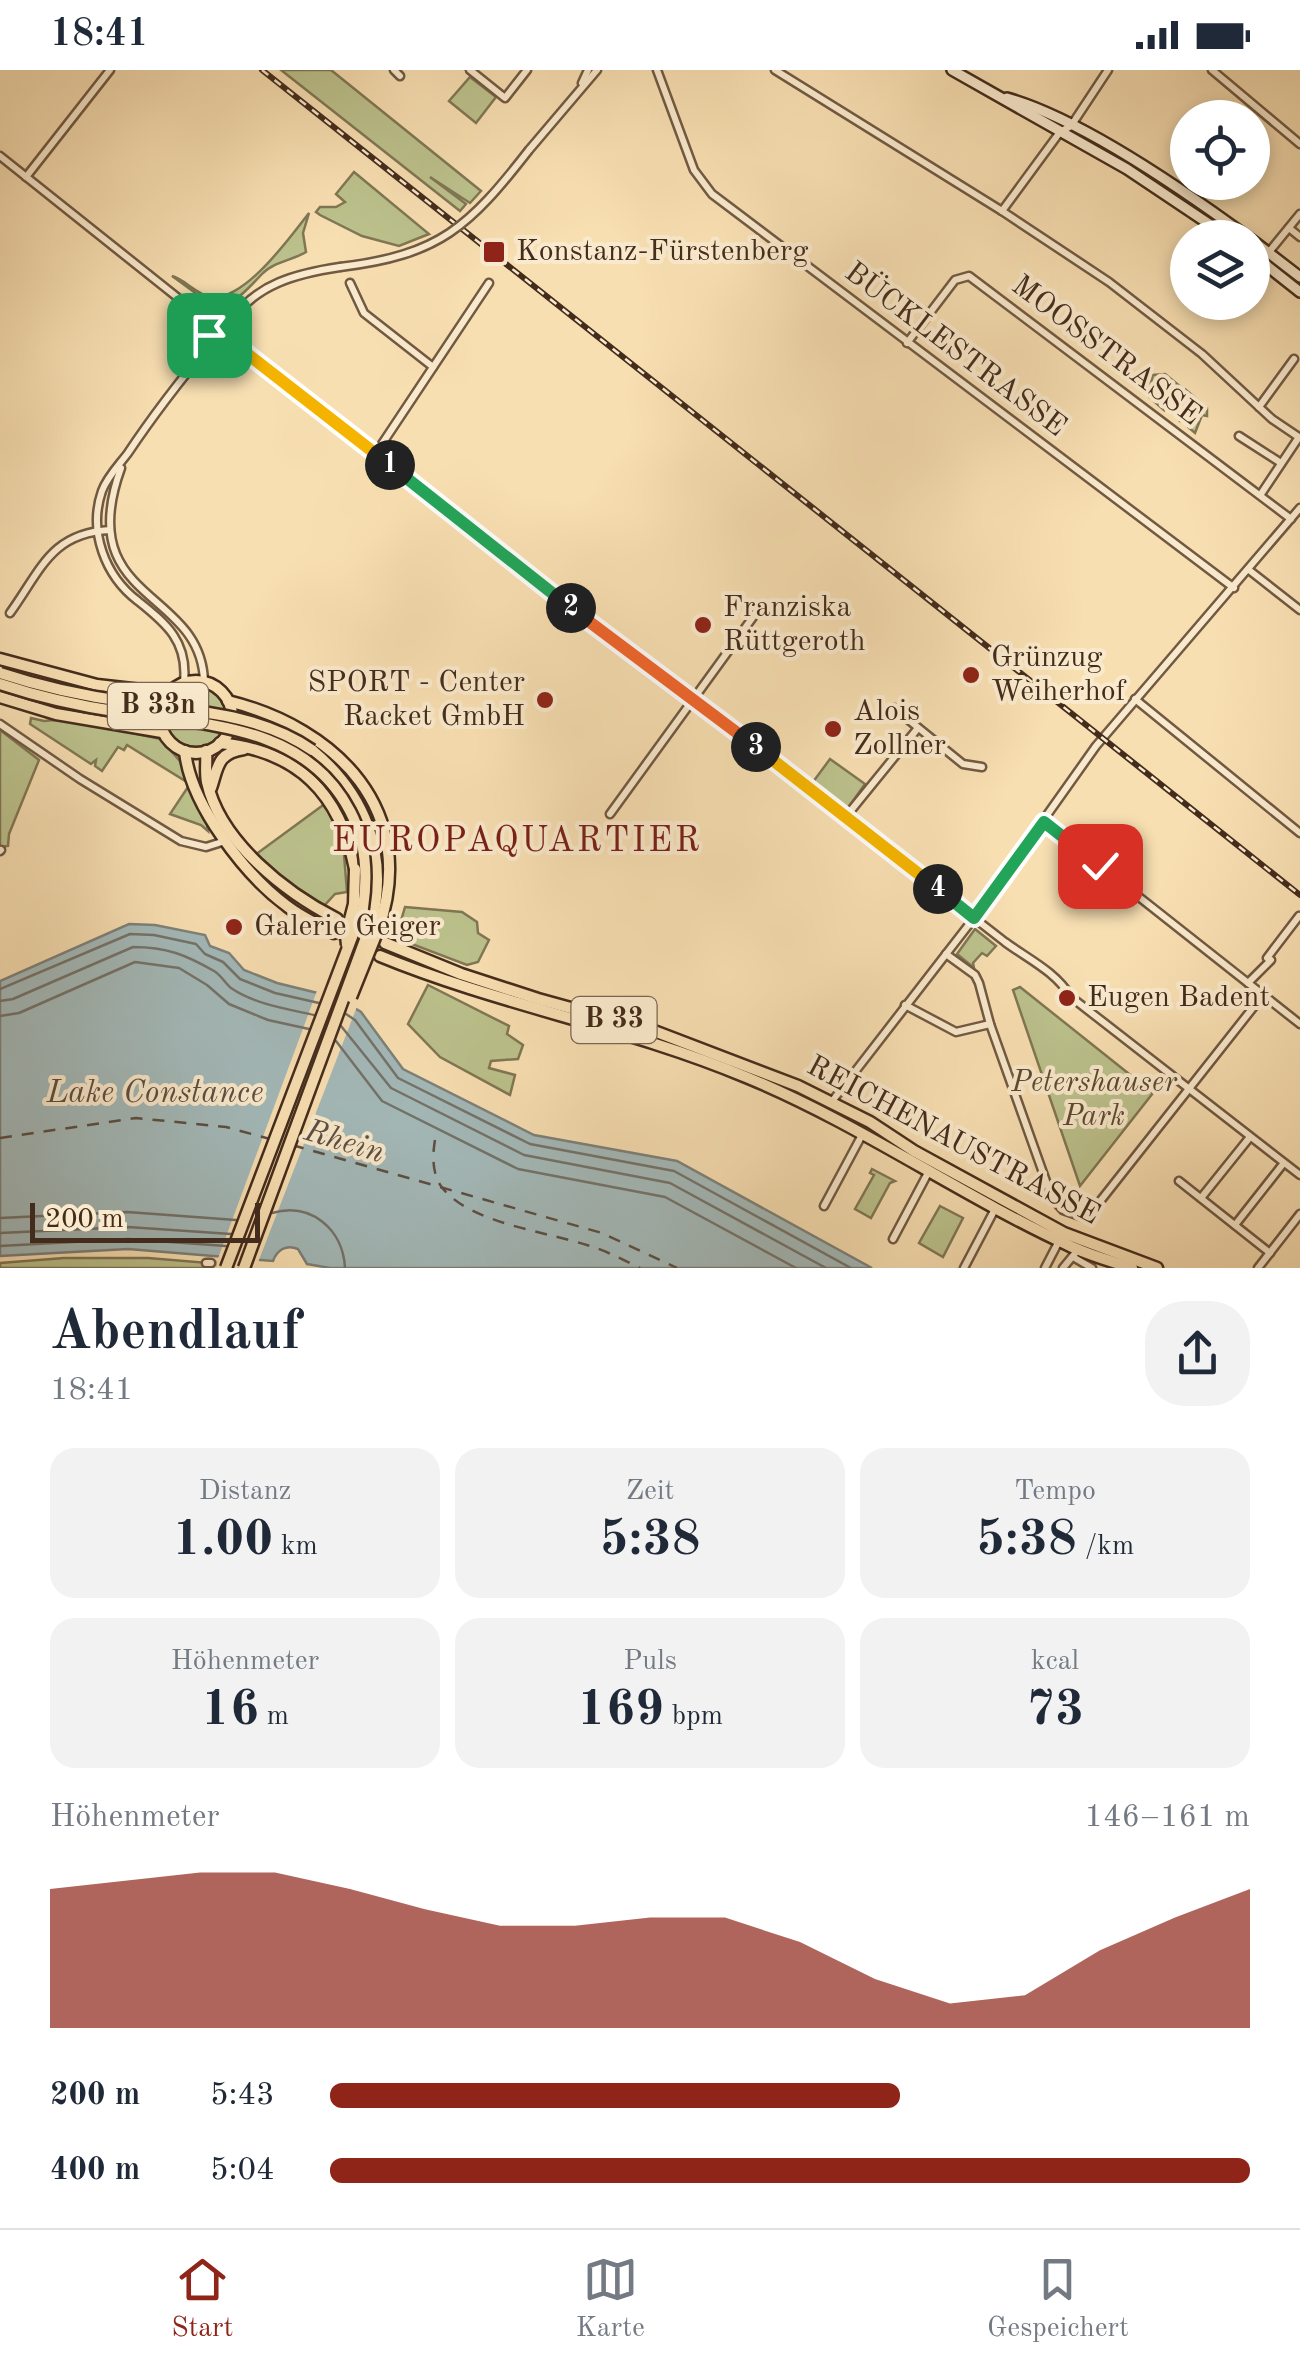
<!DOCTYPE html>
<html lang="de">
<meta charset="utf-8">
<style>
:root{--surface:#fff;--page:#f2f2f3;--text:#1f2937;--muted:#747a83;--line:#e0e1e3;--accent:#8f2418}
body{margin:0;font-family:"Old Standard TT",serif;background:var(--page);color:var(--text);height:100vh;display:flex;flex-direction:column;font-size:38px;white-space:nowrap}
*{box-sizing:border-box;margin:0}
p{font-size:32px;color:var(--muted)}
.icon{flex:none;width:55px;height:55px;fill:none;stroke:currentColor;stroke-width:2;stroke-linecap:round;stroke-linejoin:round}
.map{position:relative;height:1198px;overflow:hidden}
.details{display:flex;flex-direction:column;background:var(--surface);flex:1}
.details>*{flex:none}
.buttons{position:absolute;left:1170px;top:30px;display:grid;gap:20px}
.buttons a{display:grid;place-items:center;width:100px;height:100px;border-radius:50%;background:var(--surface);box-shadow:0 5px 15px #0003;font-size:50px}
.scale{position:absolute;left:30px;bottom:25px;width:230px;box-sizing:border-box;padding-left:10px;border:5px solid #442c1c;border-top:0;font-size:28px;line-height:35px;white-space:nowrap;color:#442c1c;-webkit-text-stroke:8px #faeacd;paint-order:stroke}
.pin{position:absolute;display:grid;place-items:center;width:85px;height:85px;color:#fff;margin:-42px;border-radius:20px;box-shadow:0 5px 15px #0006}
.km{position:absolute;width:50px;height:50px;margin:-25px;border-radius:50%;background:#222;color:#fff;font-size:28px;line-height:50px;text-align:center}
.round{display:grid;place-items:center;flex:none;width:105px;height:105px;border-radius:40px;background:var(--page)}
.summary{display:flex;align-items:center;justify-content:space-between;height:170px;padding:0 50px}
h1{font-size:55px;font-weight:800;line-height:75px}
.figures{display:grid;grid-template-columns:repeat(3,1fr);gap:15px;height:170px;padding:10px 50px}
.figures div{display:grid;align-content:center;border-radius:25px;background:var(--page);text-align:center}
.figures b{font-size:50px;font-weight:800}
.figures small{font-size:28px;font-weight:400}
.figures p{font-size:28px}
.chart{height:280px;padding:20px 50px}
.chart p{display:flex;justify-content:space-between}
.chart svg{width:100%;height:180px;margin-top:10px;fill:var(--accent);opacity:.7}
ul{padding:0 50px;list-style:none;font-size:32px}
li{display:grid;grid-template-columns:160px 120px 1fr;align-items:center;height:75px}
li i{height:25px;border-radius:12px;background:var(--accent)}
.status{display:flex;justify-content:space-between;align-items:center;height:70px;padding:0 50px;background:var(--surface);direction:ltr}
.status svg{height:28px;fill:currentColor}
.tabs{display:flex;justify-content:space-around;align-items:center;height:140px;border-top:2px solid var(--line);background:var(--surface);font-size:28px;color:var(--muted)}
.tabs a{display:grid;justify-items:center;gap:5px}
.tabs .current{color:var(--accent)}
.map>svg:first-child{display:block}
</style>
<div class="status"><b>18:41</b><svg viewBox="0 0 49 12"><path d="M0 12V9h3v3zM5 12V6h3v6zM10 12V3h3v9zM15 12V0h3v12zM26 1h20v11H26zM47 4h2v5h-2z"/></svg></div>
<div class="map">
<svg width="1300" height="1198" viewBox="0 0 1300 1198">
<rect width="100%" height="100%" fill="#f8dfb2"/>
<filter id="stains"><feTurbulence type="fractalNoise" baseFrequency=".002" numOctaves="4"/><feColorMatrix values="0 0 0 0 .2 0 0 0 0 .09 0 0 0 0 .02 0 0 0 .5 -.17"/></filter>
<radialGradient id="worn" r=".72"><stop offset=".6" stop-color="#630" stop-opacity="0"/><stop offset="1" stop-color="#630" stop-opacity=".3"/></radialGradient>
<g fill="#bcc28d" stroke="#807754" stroke-width="2.5">
<polygon points="281,0 331,0 481,121 470,133 430,107 466,134 460,141"/>
<polygon points="470,7 496,27 476,53 449,31"/>
<polygon points="354,102 429,164 399,176 362,166 320,145 316,142 320,137 336,137 345,132 336,124"/>
<path d="M309,143l-6,20 3,19c-13,8 -33,10 -44,22 -43,46 -42,36 -90,2 11,2 25,19 39,21 34,4 79,-60 98,-84z"/>
<polygon points="1165,304 1182,318 1181,323 1170,320 1164,340 1147,325 1153,305"/>
<polygon points="1186,320 1207,338 1207,346 1202,345 1195,363 1188,357 1188,351 1180,351"/>
<circle cx="196" cy="647" r="30"/>
<polygon points="31,648 44,651 66,649 161,669 185,697 206,748 208,761 201,755 170,744 190,714 127,675 124,680 118,677 102,701 95,696 96,690 91,694 30,654"/>
<polygon points="0,660 39,690 9,764 8,776 0,777"/>
<polygon points="830,689 865,714 848,738 813,712"/>
<polygon points="326,733 343,772 347,822 335,824 323,837 299,824 255,785"/>
<polygon points="405,837 462,842 477,852 478,863 489,870 478,892 467,895 396,868"/>
<polygon points="975,859 996,876 987,886 982,883 973,893 974,898 957,884"/>
<polygon points="428,915 509,956 507,964 523,975 518,989 491,991 489,998 515,1005 510,1025 440,987 408,954"/>
<polygon points="1020,917 1153,1023 1080,1116 1013,920"/>
<polygon points="872,1099 895,1111 890,1113 871,1148 855,1139 874,1105 870,1103"/>
<polygon points="940,1136 963,1148 943,1187 919,1173"/>
<polygon points="64,1188 148,1188 209,1193 207,1198 0,1198 0,1193"/>
</g>
<path fill="#a3b9b9" stroke="#7d817a" stroke-width="2.5" d="M129,854l26,1 50,10 5,11 19,7 15,17 33,13 61,15 23,14 42,57 131,66 143,26 195,107h-542l-23,-4 -9,-15c-12,-5 -21,1 -25,12l-145,-12 -128,7v-275z"/>
<polygon fill="#f8dfb2" points="318,918 340,923 358,934 257,1195 217,1191"/>
<g fill="none" stroke-linecap="round" stroke-linejoin="round">
<g stroke="#74726a" stroke-width="2.5">
<polyline points="0,919 130,864 154,865 196,874 205,884 223,892 240,909 275,923 319,933"/>
<path d="M0,931l13,-2 120,-52c34,0 53,8 81,24 7,4 11,12 17,17 23,16 56,21 83,27"/>
<polyline points="346,944 355,950 398,1008 530,1074 674,1101 851,1198"/>
<polyline points="0,946 19,943 135,892 179,898 207,915 229,934 268,950 309,959"/>
<polyline points="341,956 391,1018 524,1085 670,1113 826,1198"/>
<polyline points="336,971 382,1031 518,1099 665,1127 796,1198"/>
<path d="M272,1143c39,-11 71,16 73,55"/>
<polyline points="0,1148 127,1142 236,1150"/>
<polyline points="0,1163 128,1157 231,1164"/>
<polyline points="0,1176 128,1169 226,1176"/>
</g>
<g stroke="#5c4f43" stroke-width="2.5" stroke-dasharray="12 10" stroke-linecap="butt">
<polyline points="0,1068 136,1048 226,1057 270,1069"/>
<path d="M435,1070c-3,17 -3,38 10,51 30,33 103,41 145,55 17,5 33,14 50,22"/>
<polyline points="292,1075 602,1163 677,1198"/>
</g>
<polyline stroke="#d4bb94" stroke-width="6" stroke-dasharray="6 3" stroke-linecap="butt" points="211,1193 256,1198"/>
<polyline stroke="#d4bb94" stroke-width="10" stroke-dasharray="10 5" stroke-linecap="butt" points="334,863 380,886"/>
<g stroke="#715942" stroke-width="11">
<g id="minor">
<polyline points="394,0 400,6"/>
<polyline points="470,0 505,28 527,0"/>
<polyline points="657,0 694,100 712,124 1234,518"/>
<polyline points="775,0 1002,141 1109,212 1202,284 1272,349 1300,368"/>
<polyline points="1212,0 1300,74"/>
<polyline points="582,13 588,0"/>
<polyline points="529,80 597,0"/>
<polyline points="0,86 212,255"/>
<polyline points="26,107 110,0"/>
<polyline points="1002,141 1060,62 1071,56 1108,0"/>
<polyline points="1289,158 1300,167"/>
<polyline points="1269,182 1300,144"/>
<polyline points="350,213 364,243 433,297"/>
<path d="M231,253c22,-39 68,-50 109,-56"/>
<polyline points="212,255 221,250 231,253 236,262 233,273"/>
<polyline points="212,272 222,277 233,273"/>
<path d="M233,273l349,274 111,82 312,243c23,17 50,29 66,55l229,178"/>
<polyline points="907,273 955,210 969,206 1291,449"/>
<polyline points="1259,337 1294,289"/>
<polyline points="1239,366 1281,393"/>
<polyline points="376,383 489,213"/>
<path d="M121,398c-49,135 81,120 83,214"/>
<polyline points="1261,424 1299,367"/>
<polyline points="1249,500 1300,540"/>
<path d="M10,543c31,-43 41,-80 100,-83"/>
<path d="M184,612c4,-40 -17,-58 -46,-81 -33,-25 -50,-70 -36,-110 5,-14 17,-26 26,-38 26,-39 54,-75 84,-111l-3,-7 3,-10"/>
<polyline points="1135,629 1300,763"/>
<polyline points="894,638 963,694 982,697"/>
<polyline points="0,654 80,709 181,771 206,777 225,771"/>
<polyline points="610,744 761,536"/>
<polyline points="844,749 918,658"/>
<polyline points="1044,752 1300,954"/>
<polyline points="0,781 1,780"/>
<polyline points="946,884 975,905 979,913 990,954 1052,1128 1063,1140 1083,1147 1094,1139 1263,925"/>
<polyline points="1248,913 1271,890 1267,888 1299,846"/>
<polyline points="905,935 956,962 990,954"/>
<polyline points="830,1034 974,848 1096,676 1300,438"/>
<polyline points="1179,1111 1270,1183"/>
<polyline points="1201,1128 1250,1067"/>
<polyline points="824,1136 862,1065"/>
<polyline points="1235,1155 1283,1094"/>
<polyline points="893,1169 929,1101"/>
<polyline points="1073,1187 1092,1198"/>
<polyline points="206,1193 211,1193"/>
<polyline points="964,1198 995,1139"/>
<polyline points="1045,1198 1059,1171"/>
<polyline points="1063,1198 1077,1181"/>
<polyline points="1258,1198 1300,1144"/>
</g>
</g>
<g stroke="#442c1c" stroke-width="14">
<g id="secondary">
<polyline points="952,0 1127,99 1230,168"/>
<path d="M1007,28c75,21 178,93 242,140"/>
<polyline points="1252,170 1300,207"/>
<polyline points="1252,184 1300,222"/>
</g>
</g>
<g stroke="#442c1c" stroke-width="15">
<g id="primary">
<polyline points="0,589 97,615 168,623"/>
<circle cx="196" cy="647" r="36"/>
<polyline points="0,627 56,644 162,662"/>
<path d="M228,631c109,27 192,110 150,229"/>
<path d="M220,673c78,8 120,50 135,126"/>
<path d="M312,680c53,44 76,103 60,171"/>
<path d="M185,681c5,53 60,124 102,155 14,11 31,19 47,27"/>
<path d="M206,681c1,10 -1,21 1,31 13,60 79,111 130,137"/>
<path d="M211,718c7,-21 6,-35 33,-39"/>
<polyline points="385,873 461,904 538,929 654,961 798,1016 870,1052 914,1081 1064,1163 1157,1198"/>
<path d="M380,886c119,49 247,71 366,121 112,46 212,117 322,168 20,10 43,16 64,23"/>
</g>
</g>
<use href="#minor" stroke="#faeacd" stroke-width="6"/>
<use href="#secondary" stroke="#faeacd" stroke-width="9"/>
<use href="#primary" stroke="#f8dfb2" stroke-width="10"/>
<g stroke="#442c1c" stroke-width="6">
<polyline id="rail" points="262,0 1300,825"/>
</g>
<use href="#rail" stroke="#faeacd" stroke-width="2.5" stroke-dasharray="8" stroke-linecap="butt"/>
<g stroke="#715942" stroke-width="11" stroke-linecap="butt">
<path id="minor-bridge" d="M340,197c100,-12 129,-40 189,-117"/>
</g>
<g stroke="#442c1c" stroke-width="15" stroke-linecap="butt">
<g id="primary-bridge">
<path d="M0,603c42,14 84,23 128,29 63,9 131,11 184,48"/>
<path d="M0,614c39,13 79,22 120,28 84,13 185,12 230,99 16,30 18,64 13,97l-137,360"/>
<polyline points="347,875 346,865 354,834 355,799"/>
<polyline points="351,927 378,860"/>
<polyline points="244,1198 372,851"/>
</g>
</g>
<use href="#minor-bridge" stroke="#faeacd" stroke-width="6"/>
<use href="#primary-bridge" stroke="#f8dfb2" stroke-width="10"/>
</g>
<g fill="none" stroke-linecap="round" stroke-linejoin="round">
<g stroke="#fff" stroke-width="20">
<polyline id="split-1" points="209,265 218,276 232,272 390,395"/>
</g>
<g stroke="#fff" stroke-width="20">
<polyline id="split-2" points="390,395 571,538"/>
</g>
<g stroke="#fff" stroke-width="20">
<polyline id="split-3" points="571,538 756,677"/>
</g>
<g stroke="#fff" stroke-width="20">
<polyline id="split-4" points="756,677 938,819"/>
</g>
<g stroke="#fff" stroke-width="20">
<polyline id="split-5" points="938,819 974,848 1044,752 1100,796"/>
</g>
<use href="#split-1" stroke="#f5b400" stroke-width="12"/>
<use href="#split-2" stroke="#22a559" stroke-width="12"/>
<use href="#split-3" stroke="#f0652b" stroke-width="12"/>
<use href="#split-4" stroke="#f5b400" stroke-width="12"/>
<use href="#split-5" stroke="#22a559" stroke-width="12"/>
</g>
<g fill="#8f2418" stroke="#faeacd" stroke-width="4">
<rect x="482" y="170" width="24" height="24" rx="5"/>
<circle cx="703" cy="555" r="10"/>
<circle cx="971" cy="605" r="10"/>
<circle cx="545" cy="630" r="10"/>
<circle cx="833" cy="659" r="10"/>
<circle cx="234" cy="857" r="10"/>
<circle cx="1067" cy="928" r="10"/>
</g>
<g text-anchor="middle" dominant-baseline="central" stroke-width="8" stroke-linejoin="round" paint-order="stroke">
<g fill="#faeacd" stroke="#7b6551" stroke-width="2.5">
<rect x="108" y="613" width="100" height="46" rx="8"/>
<rect x="571.5" y="927" width="85" height="46" rx="8"/>
</g>
<g font-size="28" font-weight="bold" fill="#442c1c">
<text x="158" y="636">B 33n</text>
<text x="614" y="950">B 33</text>
</g>
<g font-size="30" fill="#442c1c" stroke="#faeacd" text-anchor="start">
<text x="516" y="182">Konstanz-Fürstenberg</text>
<text x="723" y="538">Franziska<tspan x="723" dy="34">Rüttgeroth</tspan></text>
<text x="991" y="588">Grünzug<tspan x="991" dy="34">Weiherhof</tspan></text>
<text x="525" y="613" text-anchor="end">SPORT - Center<tspan x="525" dy="34">Racket GmbH</tspan></text>
<text x="853" y="642">Alois<tspan x="853" dy="34">Zollner</tspan></text>
<text x="254" y="857">Galerie Geiger</text>
<text x="1087" y="928">Eugen Badent</text>
</g>
<g font-size="30" fill="#442c1c" stroke="#faeacd">
<text transform="translate(955 280) rotate(37)">BÜCKLESTRASSE</text>
<text transform="translate(1106 281) rotate(37)">MOOSSTRASSE</text>
<text transform="translate(953 1071) rotate(28)">REICHENAUSTRASSE</text>
</g>
<g font-size="30" font-style="italic" fill="#5c4a33" stroke="#faeacd">
<text x="1094" y="1013">Petershauser<tspan x="1094" dy="34">Park</tspan></text>
</g>
<g font-size="32" font-style="italic" fill="#5c4f43" stroke="#faeacd">
<text x="155" y="1024">Lake Constance</text>
<text transform="translate(344 1073) rotate(17)">Rhein</text>
</g>
<g font-size="35" letter-spacing="2.5" fill="#7a1f14" stroke="#faeacd">
<text x="517" y="771">EUROPAQUARTIER</text>
</g>
</g>
<rect width="100%" height="100%" filter="url(#stains)"/>
<rect width="100%" height="100%" fill="url(#worn)"/>
</svg>
<div class="buttons">
<a><svg class="icon" aria-label="locate" viewBox="0 0 24 24"><circle cx="12" cy="12" r="6"/><path d="M12 2v4M12 18v4M2 12h4M18 12h4"/></svg></a>
<a><svg class="icon" aria-label="layers" viewBox="0 0 24 24"><path d="M12 4l9 5-9 5-9-5zM3 14l9 5 9-5"/></svg></a>
</div>
<div class="scale">200 m</div>
<div class="pin" style="left:209px;top:265px;background:#1e9e55"><svg class="icon" aria-label="arrive" viewBox="0 0 24 24"><path d="M6 21V4h12l-3 4 3 4H6"/></svg></div>
<div class="pin" style="left:1100px;top:796px;background:#d93025"><svg class="icon" aria-label="check" viewBox="0 0 24 24"><path d="M5 12l5 5 9-10"/></svg></div>
<b class="km" style="left:390px;top:395px">1</b>
<b class="km" style="left:571px;top:538px">2</b>
<b class="km" style="left:756px;top:677px">3</b>
<b class="km" style="left:938px;top:819px">4</b>
</div>
<section class="details">
<div class="summary"><div><h1>Abendlauf</h1><p>18:41</p></div><a class="round"><svg class="icon" aria-label="share" viewBox="0 0 24 24"><path d="M12 15V3M7 8l5-5 5 5M5 13v7h14v-7"/></svg></a></div>
<div class="figures">
<div><p>Distanz</p><b>1.00<small> km</small></b></div>
<div><p>Zeit</p><b>5:38</b></div>
<div><p>Tempo</p><b>5:38<small> /km</small></b></div>
</div>
<div class="figures">
<div><p>Höhenmeter</p><b>16<small> m</small></b></div>
<div><p>Puls</p><b>169<small> bpm</small></b></div>
<div><p>kcal</p><b>73</b></div>
</div>
<div class="chart"><p><span>Höhenmeter</span>146–161 m</p>
<svg viewBox="0 0 160 44" preserveAspectRatio="none"><path d="M0 44V10L10 8L20 6L30 6L40 10L50 15L60 19L70 19L80 17L90 17L100 23L110 32L120 38L130 36L140 25L150 17L160 10V44z"/></svg>
</div>
<ul>
<li><b>200 m</b>5:43<i style="width:62%"></i></li>
<li><b>400 m</b>5:04<i style="width:100%"></i></li>
</ul>
</section>
<nav class="tabs">
<a class="current"><svg class="icon" aria-label="home" viewBox="0 0 24 24"><path d="M3 11l9-7 9 7M6 9v11h12V9"/></svg>Start</a>
<a><svg class="icon" aria-label="map" viewBox="0 0 24 24"><path d="M3 6l6-2 6 2 6-2v14l-6 2-6-2-6 2zM9 4v14M15 6v14"/></svg>Karte</a>
<a><svg class="icon" aria-label="saved" viewBox="0 0 24 24"><path d="M7 4h10v16l-5-4-5 4z"/></svg>Gespeichert</a>
</nav>
